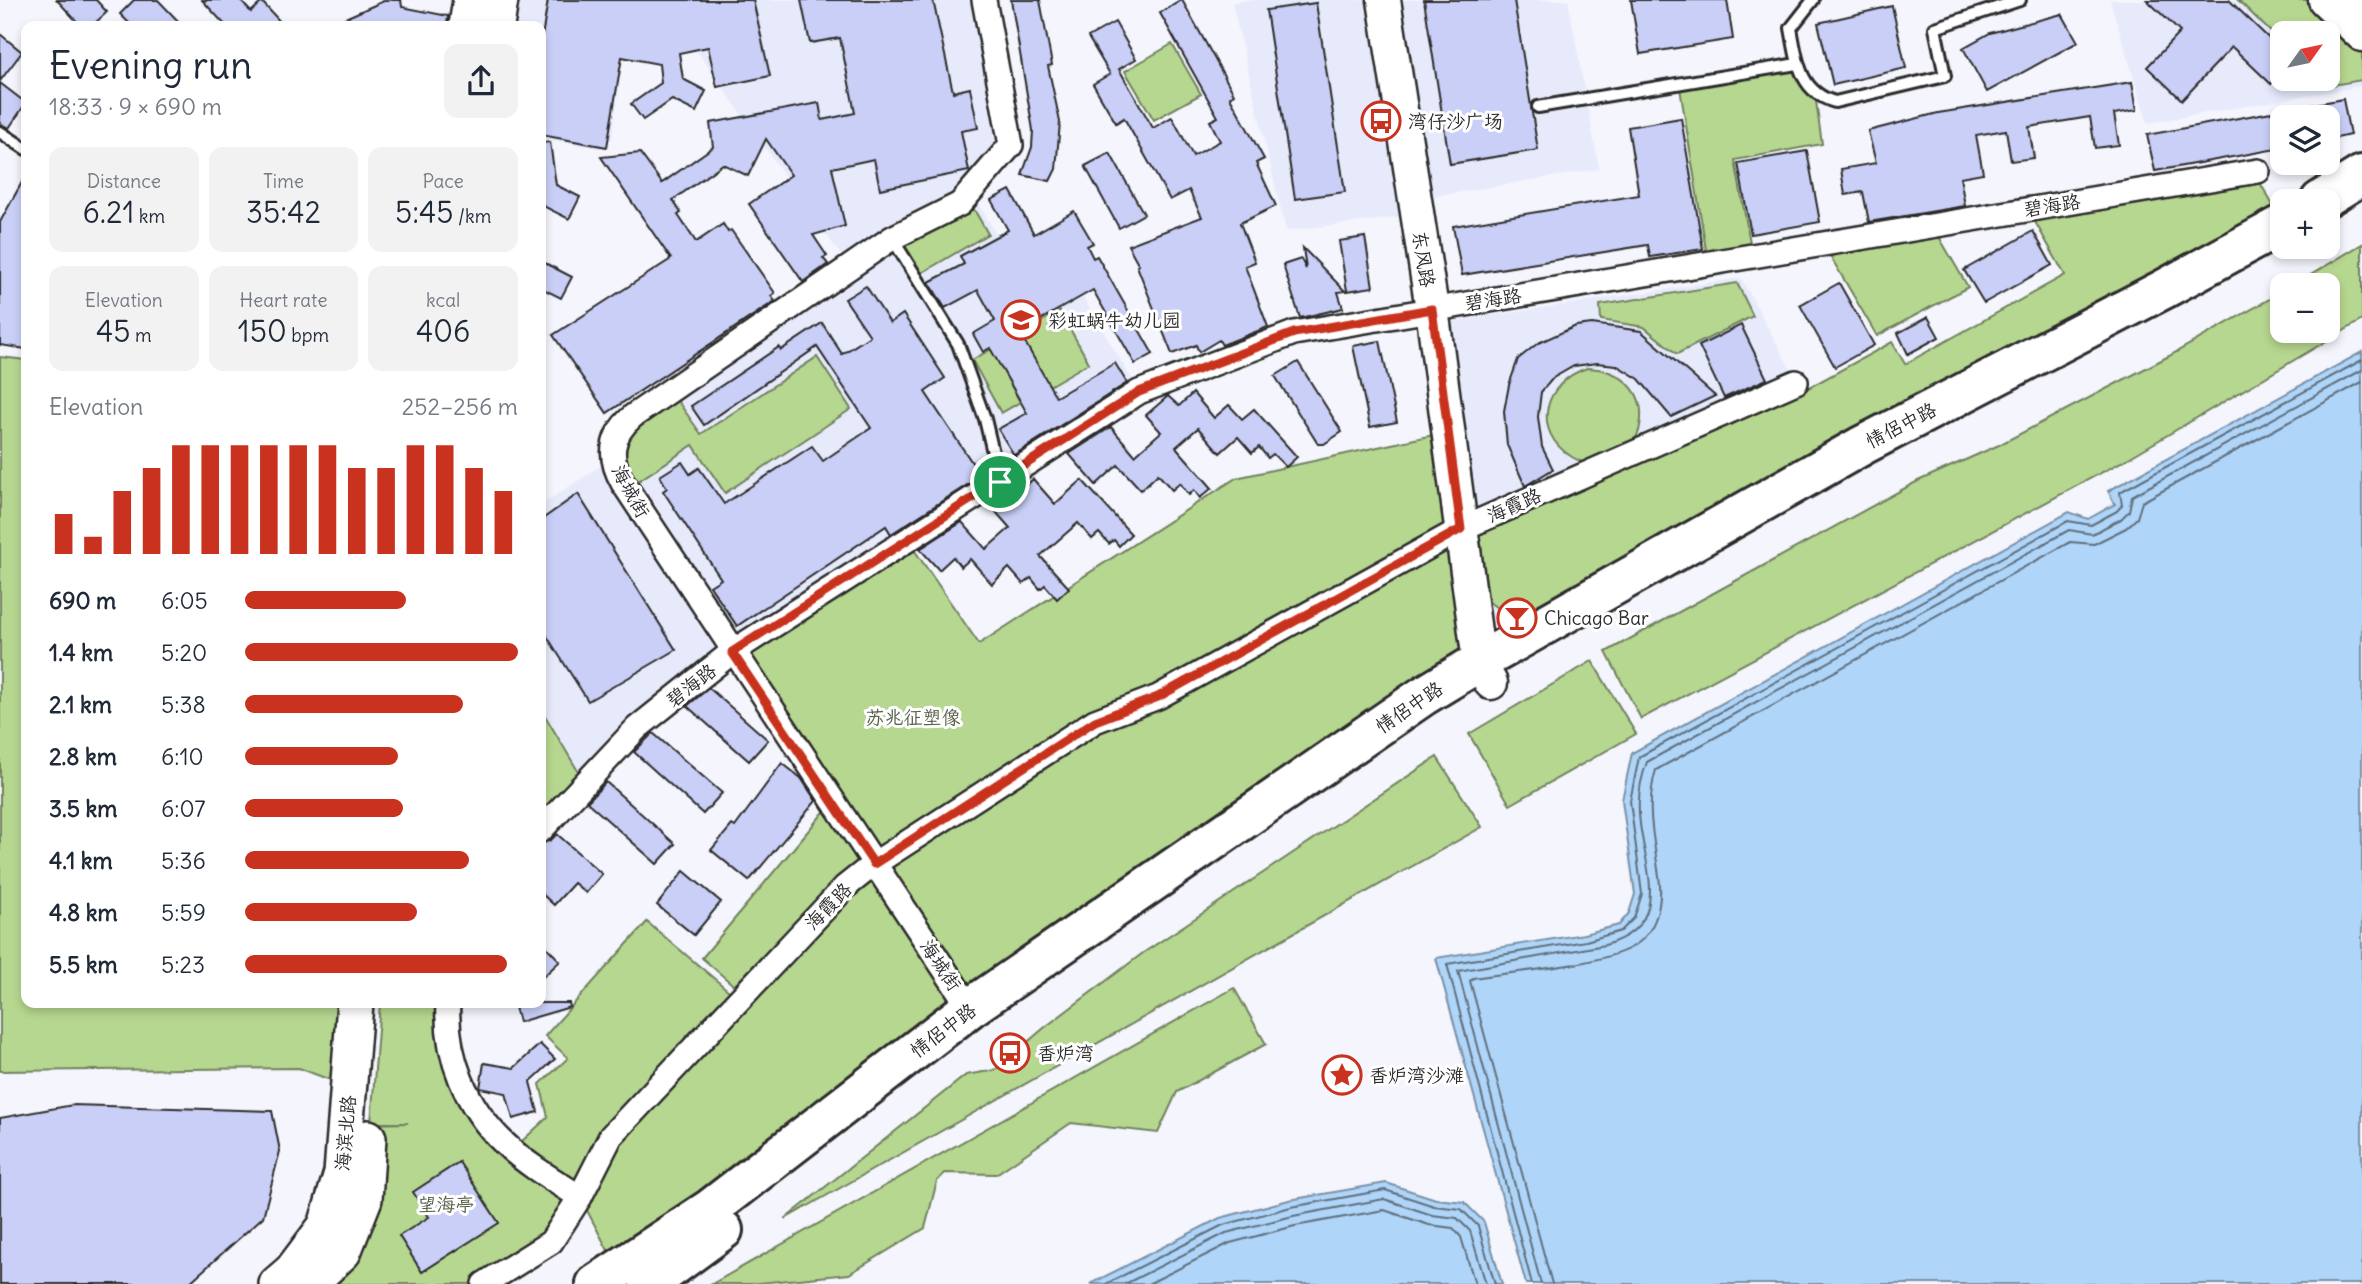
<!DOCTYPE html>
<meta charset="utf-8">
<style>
:root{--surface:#fff;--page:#f2f2f3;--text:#1f2937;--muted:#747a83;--accent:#c8321e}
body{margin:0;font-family:Delius,"LXGW WenKai TC",sans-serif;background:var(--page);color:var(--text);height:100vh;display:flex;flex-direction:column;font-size:26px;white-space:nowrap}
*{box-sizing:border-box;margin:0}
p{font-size:23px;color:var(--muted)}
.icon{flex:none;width:38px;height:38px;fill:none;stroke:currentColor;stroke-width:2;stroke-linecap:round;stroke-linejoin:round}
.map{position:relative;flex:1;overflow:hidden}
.details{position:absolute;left:21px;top:21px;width:525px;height:987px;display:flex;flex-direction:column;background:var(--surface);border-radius:14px;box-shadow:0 4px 10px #0003}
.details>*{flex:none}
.needle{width:46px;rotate:57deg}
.buttons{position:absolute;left:2270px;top:21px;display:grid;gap:14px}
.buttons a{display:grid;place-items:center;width:70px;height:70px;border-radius:14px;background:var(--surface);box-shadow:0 4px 10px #0003;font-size:35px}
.pin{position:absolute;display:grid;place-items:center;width:60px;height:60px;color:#fff;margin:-30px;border:4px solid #fff;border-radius:50%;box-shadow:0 2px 7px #0007}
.round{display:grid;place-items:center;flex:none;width:74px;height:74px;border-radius:14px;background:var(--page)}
.summary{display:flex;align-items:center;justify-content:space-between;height:119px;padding:0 28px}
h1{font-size:38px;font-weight:600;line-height:52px}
.stats{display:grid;grid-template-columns:repeat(3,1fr);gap:10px;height:119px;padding:7px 28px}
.stats div{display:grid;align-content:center;border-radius:14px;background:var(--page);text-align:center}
.stats b{font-size:30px;font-weight:600}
.stats small{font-size:19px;font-weight:400}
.stats p{font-size:19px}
.chart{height:196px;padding:14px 28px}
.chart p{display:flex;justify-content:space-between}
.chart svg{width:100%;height:126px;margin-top:7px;stroke:var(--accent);stroke-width:6}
ul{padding:0 28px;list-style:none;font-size:23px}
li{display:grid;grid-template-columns:112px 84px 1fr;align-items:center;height:52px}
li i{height:18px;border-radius:9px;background:var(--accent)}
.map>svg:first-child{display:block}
</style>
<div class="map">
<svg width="2362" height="1284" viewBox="0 0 2362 1284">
<rect width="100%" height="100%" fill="#f4f5fd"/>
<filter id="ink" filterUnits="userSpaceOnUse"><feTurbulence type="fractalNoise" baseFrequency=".0143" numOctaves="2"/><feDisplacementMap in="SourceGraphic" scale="14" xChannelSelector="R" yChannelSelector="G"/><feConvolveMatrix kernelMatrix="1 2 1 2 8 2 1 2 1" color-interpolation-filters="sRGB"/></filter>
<g filter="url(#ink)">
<g fill="#e7eafb" fill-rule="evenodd">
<polygon points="506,0 982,0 1010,145 959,202 848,265 694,47 624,49 612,139 598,148 541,138 541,26 497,26"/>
<polygon points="1247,0 1383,0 1416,215 1286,231 1232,3"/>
<polygon points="1386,0 1568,0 1599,169 1417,199"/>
<path d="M2110,0h213l39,36v50l-214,37zM2282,33h46v46h-46z"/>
<polygon points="975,198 1033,297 1070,275 1143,398 1001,483 960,343 895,239"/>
<polygon points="892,241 956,344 984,420 998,481 733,650 617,471 617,434"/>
<polygon points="1741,278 1838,456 1481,660 1436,324"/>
<polygon points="607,462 731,651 584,780 541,707 541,505"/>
</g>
<g fill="#b6d790" stroke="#70815e" stroke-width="2">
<polygon points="2238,0 2313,0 2362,46 2362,80 2327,86 2319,79 2328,79 2328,33 2282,33 2282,43"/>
<polygon points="1172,44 1201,94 1154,120 1125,71"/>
<polygon points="1795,69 1816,101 1822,144 1735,160 1751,248 1707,256 1680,88"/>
<polygon points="2259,181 2281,219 1526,629 1478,594 1470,533 1790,398 1892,342 1905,364 2065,275 2034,220"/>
<polygon points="971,204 988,234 920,274 902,244"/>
<polygon points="1938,235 1968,287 1877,336 1829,254"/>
<polygon points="2362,244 2362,320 2127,459 1641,719 1606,652 1918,481 1999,445 2169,356 2282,292 2282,331 2328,331 2328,285 2294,285"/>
<polygon points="1737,283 1753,316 1677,354 1644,327 1601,320 1600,305"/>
<polygon points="1060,311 1089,363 1049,386 1003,370 1020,402 1001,413 972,360"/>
<polygon points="0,357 26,360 26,1003 339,1003 333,1081 299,1068 0,1071"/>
<polygon points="817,357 851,409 725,493 693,445 638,481 621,455 628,432 677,400 701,434"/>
<path d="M1587,368c33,1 60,23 53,58 -2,15 -11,19 -24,26 -6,3 -17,11 -24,12 -6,0 -15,-4 -20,-7 -42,-26 -28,-75 15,-89z"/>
<polygon points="1447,432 1460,528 1096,723 1460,531 1478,661 971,1006 746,652 908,541 979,644 1236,478"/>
<polygon points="1592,661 1636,734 1510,805 1469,734"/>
<polygon points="541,709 584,781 541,827"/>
<polygon points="1437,757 1482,827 785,1219 966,1075 995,1070 1044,1028 1143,953"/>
<polygon points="828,807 865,862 739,990 702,958"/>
<polygon points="874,865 968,1009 613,1260 581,1199 612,1137"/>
<polygon points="647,922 735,996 576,1182 520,1143 548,1117 540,1084 568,1058 545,1036"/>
<polygon points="1234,988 1266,1044 1177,1092 1158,1133 1071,1123 996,1174 945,1173 937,1181 925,1228 849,1274 750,1284 712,1284"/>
<polygon points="380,1003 448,1003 463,1090 579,1198 550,1241 485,1284 312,1284 371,1124 408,1123 371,1123"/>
</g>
<g fill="#afd5f9" stroke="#7a91a7" stroke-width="2">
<polygon points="2362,352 2362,1284 1526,1284 1436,958 1584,934 1619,925 1629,913 1635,894 1622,800 1632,753 2069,512 2088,519 2115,504 2108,491"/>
<polygon points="1386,1183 1436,1199 1464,1202 1484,1222 1502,1284 1090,1284 1220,1218 1289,1200"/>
</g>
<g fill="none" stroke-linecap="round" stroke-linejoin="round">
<g stroke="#606f7d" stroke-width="2">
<polyline points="1106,1284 1223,1225 1291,1207 1385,1190 1434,1206 1461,1209 1478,1226 1495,1284"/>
<polyline points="1125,1284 1226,1233 1293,1216 1384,1199 1432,1215 1457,1218 1470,1231 1486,1284"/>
<polyline points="1148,1284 1230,1243 1295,1226 1384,1210 1429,1225 1453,1228 1461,1237 1475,1284"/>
<polyline points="1532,1284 1447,964 1586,941 1621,931 1634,918 1642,894 1630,801 1639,757 2068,521 2091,525 2117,511 2122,505 2120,492 2362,360"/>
<path d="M1541,1284l-83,-313 147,-26c78,-23 30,-91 34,-145 0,-12 4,-27 8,-38l422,-232 23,4 29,-15 8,-8 3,-15 230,-126"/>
<path d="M1552,1284l-82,-303 3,-3c38,-6 129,-13 159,-31 25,-14 31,-45 27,-71 -5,-36 -14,-71 -3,-106l414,-228 24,2 32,-16 11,-10 5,-16 220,-120"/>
</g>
</g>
<g fill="#c9cff7" stroke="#2b2b2b" stroke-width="2">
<polygon points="57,0 96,0 107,12 92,26 81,26"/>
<polygon points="134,0 158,0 183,26 132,26 120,14"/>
<polygon points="202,0 240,0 251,12 262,2 284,26 226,26"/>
<polygon points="386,0 401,0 402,7 448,16 447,26 327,26"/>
<polygon points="548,0 753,0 770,76 717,87 708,47 679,53 683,79 706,91 696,112 672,100 643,120 631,104 661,83 659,64 622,57 607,147 541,135 541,43"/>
<polygon points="801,0 933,0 953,92 970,88 978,128 961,131 969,171 880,189 874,159 832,168 845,226 813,235 827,256 823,258 828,264 803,282 749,204 791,175 766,139 748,176 723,164 673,200 681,213 678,215 696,242 723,224 728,232 731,230 775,293 771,296 775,301 607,413 553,335 671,259 601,157 640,153 662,183 713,147 710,123 819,103 822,120 855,113 840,38 810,43"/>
<polygon points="1011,0 1040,0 1052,65 1048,66 1060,122 1056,169 1050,181 1022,175 1032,147 1033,130"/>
<polygon points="1182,0 1234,94 1230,97 1264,159 1256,163 1276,206 1240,223 1255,262 1245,266 1268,327 1222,345 1219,340 1199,352 1196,345 1172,354 1137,266 1139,265 1128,245 1202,217 1189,190 1170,200 1124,118 1116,123 1093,84 1110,74 1088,37 1115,22 1136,59 1119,69 1153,128 1172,117 1193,156 1220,141 1210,121 1218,117 1160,13"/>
<polygon points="1424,0 1514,0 1538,150 1450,164"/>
<polygon points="1631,0 1727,0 1733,39 1640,54"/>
<polygon points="2147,0 2229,0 2282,51 2282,72 2271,84 2232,47 2182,100 2147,67 2180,32"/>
<polygon points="1316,3 1345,192 1295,199 1266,10"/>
<polygon points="1892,6 1906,68 1833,85 1818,23"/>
<polygon points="2062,14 2078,42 1987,92 1963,48 1990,33"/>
<polygon points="0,34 22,52 0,81"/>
<polygon points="2132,82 2137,110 2114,114 2119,145 2095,148 2090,117 2029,127 2034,158 2011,161 2006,130 1976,135 1983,173 1960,177 1965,206 1869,222 1863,192 1845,195 1841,169 1876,163 1868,131 1938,113"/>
<polygon points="0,83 26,103 9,128 0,124"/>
<polygon points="2343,99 2350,135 2328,140 2328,117 2284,117 2284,110"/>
<polygon points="2282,110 2282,148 2155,171 2147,135"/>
<polygon points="1681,118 1703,249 1650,257 1648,245 1462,275 1453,226 1639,195 1628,127"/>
<polygon points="550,142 556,185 580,197 569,219 541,205 541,143"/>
<polygon points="1807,151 1820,222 1751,234 1738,163"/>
<polygon points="1110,153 1144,214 1119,228 1085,166"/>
<polygon points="26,175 26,349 0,345 0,222"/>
<polygon points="1010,190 1034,234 1074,211 1093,243 1087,246 1093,258 1097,256 1153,354 1135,364 1093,290 1019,332 1056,397 1115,363 1127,383 1014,455 998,429 1027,413 990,348 983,352 973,334 995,321 978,290 945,308 929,282 964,264 960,256 1008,230 991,200"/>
<polygon points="2033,231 2052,265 1984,303 1964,270"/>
<polygon points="1365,237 1373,287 1347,291 1339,241"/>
<polygon points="1303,248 1345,291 1338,292 1343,308 1300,318 1283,265 1301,259 1306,269"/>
<polygon points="541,261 572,277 561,298 541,288"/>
<polygon points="1839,283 1874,345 1835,367 1800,305"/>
<polygon points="866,286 890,323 903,314 945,378 925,392 981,476 891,534 886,526 737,626 710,586 721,579 663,491 667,488 660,476 682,462 690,474 699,468 724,504 812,446 823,461 871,428 817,347 704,425 691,406 779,347 781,350 822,323 842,354 870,336 845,299"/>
<polygon points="1928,317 1939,337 1908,354 1898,333"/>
<polygon points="1592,324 1641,331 1715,396 1671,417 1639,379 1616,365 1597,363 1574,366 1553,378 1541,392 1538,417 1542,447 1553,469 1525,486 1507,445 1504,411 1509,385 1518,359 1538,343 1576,326"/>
<polygon points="1741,325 1767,379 1724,398 1699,346"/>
<polygon points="1380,341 1397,422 1370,427 1353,346"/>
<polygon points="1298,362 1342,432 1324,444 1318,444 1275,376"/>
<polygon points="1193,393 1214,418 1229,405 1242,419 1254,409 1297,457 1286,467 1273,454 1268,458 1259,447 1252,453 1238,437 1220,453 1198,428 1176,447 1212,488 1200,498 1194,490 1189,495 1180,483 1172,490 1158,474 1141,490 1118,465 1096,485 1069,454 1111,427 1135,455 1161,432 1146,415 1168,396 1179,406"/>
<polygon points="1033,479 1055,504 1082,480 1131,534 1119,546 1114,540 1109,544 1099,533 1092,539 1078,523 1040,556 1069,588 1057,599 1045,585 1040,589 1031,578 1023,584 1009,568 992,584 970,559 961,567 953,557 939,570 920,549 962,522 986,549 1010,528 989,504 1016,487 1019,492"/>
<polygon points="578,494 676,650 588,701 541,627 541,520"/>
<polygon points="709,688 768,740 749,761 687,706"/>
<polygon points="653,733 722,793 703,814 634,752"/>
<polygon points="782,763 801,778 816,801 749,881 711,850 732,825 735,827"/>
<polygon points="606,782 675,844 657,864 587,802"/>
<polygon points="557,834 602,874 586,893 574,883 554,905 541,893 541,844 551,840"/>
<polygon points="684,871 721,902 694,935 657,905"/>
<polygon points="541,941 560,961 541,979"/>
<polygon points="514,1003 569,1003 570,1007 519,1022"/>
<polygon points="540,1044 555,1059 530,1082 538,1112 513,1119 506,1093 480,1088 484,1063 514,1068"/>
<polygon points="73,1105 272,1111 280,1151 263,1217 188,1284 0,1284 0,1118"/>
<polygon points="459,1162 499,1223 422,1272 399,1236 429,1217 413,1192"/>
</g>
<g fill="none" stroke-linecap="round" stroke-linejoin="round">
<g stroke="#2b2b2b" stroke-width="16">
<g id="lane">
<path d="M1813,0l-22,28c6,32 8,64 44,74l110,-26 -10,-48 85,-28"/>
<polyline points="1538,107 1797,64"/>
<polyline points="0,132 26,149"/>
<polyline points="892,238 958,344 985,419 1000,482"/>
</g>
</g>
<g stroke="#2b2b2b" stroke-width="28">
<g id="street">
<polyline points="541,830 637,728 732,652 1139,392 1294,333 2258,171"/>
<path d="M448,1003c-3,53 18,104 57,141 22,21 50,37 75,53"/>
<path d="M970,1008l-347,-525c-15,-26 -13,-47 10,-67l259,-178 68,-34 51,-59 -27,-145"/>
<polyline points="484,1284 551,1242 580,1197 611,1136 845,887 874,864 1095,721 1158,697 1461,529 1796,382"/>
</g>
</g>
<g stroke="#2b2b2b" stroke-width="37">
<g id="secondary">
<polyline points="1384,0 1432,309 1479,662 1491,683"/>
<polyline points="2325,0 2362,35"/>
<polyline points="2360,0 2362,2"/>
</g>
</g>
<g stroke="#2b2b2b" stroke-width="40">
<g id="primary">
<polyline points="467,26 471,0"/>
<polyline points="496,26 500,0"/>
<polyline points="277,1284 292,1271 326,1226 342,1173 355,1003"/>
<polyline points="309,1284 343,1252 364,1199 368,1138"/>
</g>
</g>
<g stroke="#2b2b2b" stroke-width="44">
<g id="highway">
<polyline points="2320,201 2362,175"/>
<polyline points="596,1284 711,1208 970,1008 1423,696 1479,662 1863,445 2164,289 2282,225"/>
<polyline points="649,1284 723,1230"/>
</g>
</g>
<use href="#lane" stroke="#fff" stroke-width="10"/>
<use href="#street" stroke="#fff" stroke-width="23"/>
<use href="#secondary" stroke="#fff" stroke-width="32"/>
<use href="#primary" stroke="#fff" stroke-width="35"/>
<use href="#highway" stroke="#fff" stroke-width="38"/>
</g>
</g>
<g fill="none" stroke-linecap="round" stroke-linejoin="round" filter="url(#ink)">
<g stroke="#fff" stroke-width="14">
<polygon id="route" points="1432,309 1461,529 1158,697 1095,721 874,864 732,652 1139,392 1294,333"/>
</g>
<use href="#route" stroke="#c8321e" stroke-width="9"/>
</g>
<defs>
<g id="bus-ring" transform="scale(2.0125)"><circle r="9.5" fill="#fff" stroke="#c8321e" stroke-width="1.5"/><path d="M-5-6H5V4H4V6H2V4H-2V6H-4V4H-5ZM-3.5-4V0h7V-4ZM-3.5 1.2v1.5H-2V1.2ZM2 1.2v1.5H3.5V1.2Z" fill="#c8321e"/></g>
<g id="school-ring" transform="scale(2.0125)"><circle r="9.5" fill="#fff" stroke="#c8321e" stroke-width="1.5"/><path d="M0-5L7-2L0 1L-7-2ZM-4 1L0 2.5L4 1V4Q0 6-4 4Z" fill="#c8321e"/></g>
<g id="bar-ring" transform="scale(2.0125)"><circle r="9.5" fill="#fff" stroke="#c8321e" stroke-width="1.5"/><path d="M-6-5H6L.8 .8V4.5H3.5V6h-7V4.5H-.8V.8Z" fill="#c8321e"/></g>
<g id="sight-ring" transform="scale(2.0125)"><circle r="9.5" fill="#fff" stroke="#c8321e" stroke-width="1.5"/><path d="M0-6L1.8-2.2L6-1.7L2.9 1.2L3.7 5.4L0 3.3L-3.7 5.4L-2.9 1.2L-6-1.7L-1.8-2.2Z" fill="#c8321e"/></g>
</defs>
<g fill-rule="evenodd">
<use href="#bus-ring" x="1381" y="121"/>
<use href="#school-ring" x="1021" y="320"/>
<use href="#bar-ring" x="1517" y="618"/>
<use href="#bus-ring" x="1010" y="1053"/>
<use href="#sight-ring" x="1342" y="1075"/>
</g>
<g text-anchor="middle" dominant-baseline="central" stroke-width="6" stroke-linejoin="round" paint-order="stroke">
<g font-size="19" fill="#2b2b2b" stroke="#fff" text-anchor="start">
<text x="1408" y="121">湾仔沙广场</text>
<text x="1048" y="320">彩虹蜗牛幼儿园</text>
<text x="1544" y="618">Chicago Bar</text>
<text x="1037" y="1053">香炉湾</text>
<text x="1369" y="1075">香炉湾沙滩</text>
</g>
<g font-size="19" fill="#2b2b2b" stroke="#fff">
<text transform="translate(2052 205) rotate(-9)">碧海路</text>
<text transform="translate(1424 259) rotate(81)">东风路</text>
<text transform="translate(1493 299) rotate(-9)">碧海路</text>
<text transform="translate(1901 425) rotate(-27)">情侶中路</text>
<text transform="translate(631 491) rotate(61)">海城街</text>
<text transform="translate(1514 505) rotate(-24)">海霞路</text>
<text transform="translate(691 685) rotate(-38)">碧海路</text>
<text transform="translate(1409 707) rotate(-34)">情侶中路</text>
<text transform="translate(828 906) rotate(-46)">海霞路</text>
<text transform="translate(941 965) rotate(56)">海城街</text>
<text transform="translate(943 1030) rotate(-37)">情侶中路</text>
<text transform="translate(345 1133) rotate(-85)">海滨北路</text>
</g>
<g font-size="19" fill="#555f49" stroke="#fff">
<text x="913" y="717">苏兆征塑像</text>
<text x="446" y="1204">望海亭</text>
</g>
</g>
</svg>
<div class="buttons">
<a><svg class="needle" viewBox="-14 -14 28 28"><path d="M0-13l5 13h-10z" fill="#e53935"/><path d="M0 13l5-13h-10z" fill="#747a83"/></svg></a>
<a><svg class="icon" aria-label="layers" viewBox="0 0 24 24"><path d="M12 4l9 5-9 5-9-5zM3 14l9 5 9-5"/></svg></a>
<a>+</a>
<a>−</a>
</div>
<div class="pin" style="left:1000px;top:482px;background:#1e9e55"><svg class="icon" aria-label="arrive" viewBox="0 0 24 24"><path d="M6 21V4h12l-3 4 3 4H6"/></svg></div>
<section class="details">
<div class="summary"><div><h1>Evening run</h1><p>18:33 · 9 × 690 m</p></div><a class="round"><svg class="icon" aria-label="share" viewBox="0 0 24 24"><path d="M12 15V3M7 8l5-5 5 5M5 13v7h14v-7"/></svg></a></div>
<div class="stats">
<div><p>Distance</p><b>6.21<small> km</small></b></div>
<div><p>Time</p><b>35:42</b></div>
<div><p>Pace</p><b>5:45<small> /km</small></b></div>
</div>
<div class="stats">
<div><p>Elevation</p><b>45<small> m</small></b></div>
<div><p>Heart rate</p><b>150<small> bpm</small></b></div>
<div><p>kcal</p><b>406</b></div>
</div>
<div class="chart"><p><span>Elevation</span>252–256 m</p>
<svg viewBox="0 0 160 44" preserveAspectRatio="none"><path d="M5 44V30M15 44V38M25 44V22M35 44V14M45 44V6M55 44V6M65 44V6M75 44V6M85 44V6M95 44V6M105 44V14M115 44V14M125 44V6M135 44V6M145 44V14M155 44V22"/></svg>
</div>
<ul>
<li><b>690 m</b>6:05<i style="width:59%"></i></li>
<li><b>1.4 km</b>5:20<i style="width:100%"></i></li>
<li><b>2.1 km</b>5:38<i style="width:80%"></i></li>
<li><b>2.8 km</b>6:10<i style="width:56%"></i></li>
<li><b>3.5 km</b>6:07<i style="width:58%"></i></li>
<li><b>4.1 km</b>5:36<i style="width:82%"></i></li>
<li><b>4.8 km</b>5:59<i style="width:63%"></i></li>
<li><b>5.5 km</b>5:23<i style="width:96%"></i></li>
</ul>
</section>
</div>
